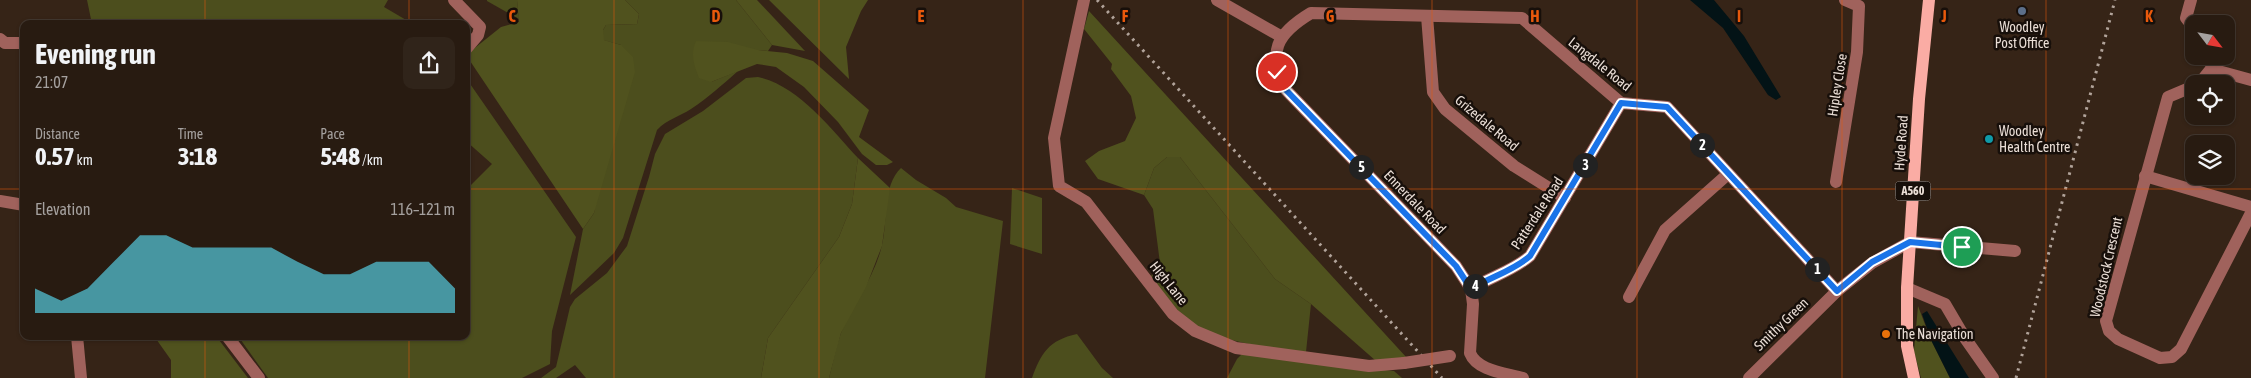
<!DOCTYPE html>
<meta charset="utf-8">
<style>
:root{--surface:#281b11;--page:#30241a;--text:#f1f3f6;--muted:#a5a19f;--line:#443931;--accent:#55cadf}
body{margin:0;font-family:"Asap Condensed",sans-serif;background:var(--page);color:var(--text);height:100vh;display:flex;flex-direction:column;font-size:19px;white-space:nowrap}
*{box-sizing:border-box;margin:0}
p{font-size:16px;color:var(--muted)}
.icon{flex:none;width:28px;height:28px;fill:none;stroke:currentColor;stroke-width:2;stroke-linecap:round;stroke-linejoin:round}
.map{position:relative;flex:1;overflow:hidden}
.panel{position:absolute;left:20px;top:20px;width:450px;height:320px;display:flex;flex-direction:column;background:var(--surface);border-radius:10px;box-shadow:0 1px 4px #0004,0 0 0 1px var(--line)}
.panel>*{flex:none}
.needle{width:32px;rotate:121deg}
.fabs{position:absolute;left:2185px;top:15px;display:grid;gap:10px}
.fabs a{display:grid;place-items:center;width:50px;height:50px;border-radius:10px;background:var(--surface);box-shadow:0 1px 4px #0004,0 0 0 1px var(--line);font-size:25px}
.pin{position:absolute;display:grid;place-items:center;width:42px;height:42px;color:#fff;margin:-21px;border:2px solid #fff;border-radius:50%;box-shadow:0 1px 5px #0007}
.km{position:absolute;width:25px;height:25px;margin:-12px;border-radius:50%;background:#222;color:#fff;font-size:14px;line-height:25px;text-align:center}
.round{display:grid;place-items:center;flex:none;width:52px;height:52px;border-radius:10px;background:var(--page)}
.overview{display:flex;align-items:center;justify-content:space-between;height:85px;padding:0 15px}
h1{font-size:28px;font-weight:700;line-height:38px}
.figures{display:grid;grid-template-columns:repeat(3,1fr);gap:8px;height:85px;padding:5px 15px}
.figures div{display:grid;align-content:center}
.figures b{font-size:25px;font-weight:700}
.figures small{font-size:14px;font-weight:400}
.figures p{font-size:14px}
.chart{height:140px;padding:10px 15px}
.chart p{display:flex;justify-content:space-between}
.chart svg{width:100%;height:90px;margin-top:5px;fill:var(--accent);opacity:.7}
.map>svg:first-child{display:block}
</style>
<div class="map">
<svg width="2251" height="378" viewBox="0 0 2251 378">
<rect width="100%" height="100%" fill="#362417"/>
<g fill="#4c4e1d">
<polygon points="87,0 388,0 384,7 413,24 92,24"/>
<polygon points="487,0 517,0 519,19 487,1"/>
<path d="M625,0h111l36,45 -4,6 -10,-1 -47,32 27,-11c-15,13 -30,27 -47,38 -12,8 -24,10 -34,21l-34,108 -9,15 -44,42 13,-66 11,-16 27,-168 -18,-5v-10l3,-5 31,-1 2,-10z"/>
<path d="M758,77c41,9 72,51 100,81l-6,46 -13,33 -71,101 -7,40h-175l-11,-13 -19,13h-15l15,-11 14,-60 5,-8 32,-26 20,-27 22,-69 6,-23 10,-20 38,-23 43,-33z"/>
<polygon points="466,78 576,237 552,331 550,364 522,378 268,378 238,336 466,336 466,181 471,185 492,164 466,141"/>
<path d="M1167,157h13l95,122 36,25 -5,48c-46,-6 -100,-9 -133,-45 -8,-9 -15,-21 -23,-31l11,-5 -8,-62 -9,-14 10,-27z"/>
<path d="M901,168l15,12 30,18 10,9 47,14 -18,157h-156c4,-15 7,-31 12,-45 12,-30 34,-56 41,-88 6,-24 0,-59 19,-77z"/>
<polygon points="1012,188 1042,198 1042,254 1010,244"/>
<path d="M1077,334l25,34 11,10h-81c9,-25 17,-38 45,-44z"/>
<polygon points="1242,354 1394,371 1402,378 1227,378 1237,359"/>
</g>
<g fill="#50521e">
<polygon points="517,0 625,0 639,14 637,24 606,25 603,30 604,40 621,45 633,57 635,72 594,213 583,229 466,55 501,27 519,22"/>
<polygon points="736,0 757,0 805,51 772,45"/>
<polygon points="769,0 868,0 861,11 846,47 849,79"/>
<polygon points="1089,11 1407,358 1376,361 1311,304 1275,279 1180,157 1167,157 1154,168 1144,195 1098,179 1085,161 1099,151 1125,141 1136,118 1131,96 1111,69 1112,64 1084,29"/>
<path d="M696,41l32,1 30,8 29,3 26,8 56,49 -10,27 34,25 -6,3h-11l-14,-11 -24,-32 -34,-35 -28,-20 -19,-3 -46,18 -12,-4c-5,-12 -9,-24 -3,-37z"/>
<polygon points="858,158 890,188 882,246 866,287 841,333 829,378 761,378 768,338 839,237 852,204"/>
<polygon points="1918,306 1931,340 1950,378 1921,378 1914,351"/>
<polygon points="154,336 216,336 248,378 171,378 171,360"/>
</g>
<g fill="#031316">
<polygon points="1690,0 1714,0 1744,36 1781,97 1776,100 1768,95 1723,28"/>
<polygon points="1927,311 1969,378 1950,378 1931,340 1922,314"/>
</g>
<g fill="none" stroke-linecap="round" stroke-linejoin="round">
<g stroke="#a0625c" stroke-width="12">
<polyline points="454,0 480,27 478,35 466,49"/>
<polyline points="1084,0 1054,138 1059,186 1086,202 1173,314 1195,331 1236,348 1369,366 1404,363"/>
<polyline points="1217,0 1282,37"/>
<polyline points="2191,0 2186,18 2194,28"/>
<polyline points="1427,16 1433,92 1445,109 1514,166 1565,198"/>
<polyline points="0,39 5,43 24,43"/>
<polyline points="2211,69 2251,80"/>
<polyline points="2199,84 2211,69"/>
<polyline points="2194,86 2168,97 2106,321 2109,331 2118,339 2160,358 2172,357 2181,349 2251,213"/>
<polyline points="2145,176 2251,207"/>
<polyline points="1836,182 1857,52 1859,6 1845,0"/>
<polyline points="0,201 24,205"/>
<polyline points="1907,288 1945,304 1965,338 1993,378"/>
<path d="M1471,289c19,-12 42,-18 59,-33l91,-153"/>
<polyline points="1629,297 1665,230 1728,174"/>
<polyline points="77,336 81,378"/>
<polyline points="227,336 259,378"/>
<path d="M1523,378c-17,-5 -46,-7 -53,-25l3,-49 -2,-15 -15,-23 -170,-176c-19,-38 -10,-56 25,-77l211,5 99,85 46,4 170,184"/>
<polyline points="1749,378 1837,291 1872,263 1910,242 2015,251"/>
</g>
<polyline stroke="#faaca4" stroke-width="12" points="1914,378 1907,346 1907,288 1919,99 1929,0"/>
<g stroke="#b1a39a" stroke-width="3" stroke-dasharray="2.5 5" stroke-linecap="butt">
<polyline points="1097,0 1442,378"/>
<polyline points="2016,378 2115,0"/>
</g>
<polyline stroke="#a0625c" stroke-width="12" points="1404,363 1450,356"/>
</g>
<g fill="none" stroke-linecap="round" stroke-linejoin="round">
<g stroke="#fff" stroke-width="10">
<path id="route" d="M1277,72l9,18 170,176 15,23c19,-12 42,-18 59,-33l91,-153 46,4 170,184 35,-29 38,-20 52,5"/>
</g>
<use href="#route" stroke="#1a73e8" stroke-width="6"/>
</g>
<path fill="none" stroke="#e8590c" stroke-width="1" stroke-opacity="0.55" d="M205,0v24M409,0v24M614,0v378M819,0v378M1023,0v378M1228,0v378M1432,0v378M1637,0v378M1842,0v378M2046,0v378M0,189h24M466,189h1785M205,336v42M409,336v42"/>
<circle fill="#5c6f8a" stroke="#170f0a" stroke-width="2" cx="2022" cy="11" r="5"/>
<circle fill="#0f9aa8" stroke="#170f0a" stroke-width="2" cx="1989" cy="139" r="5"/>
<circle fill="#e8710a" stroke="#170f0a" stroke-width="2" cx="1886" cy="334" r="5"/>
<g text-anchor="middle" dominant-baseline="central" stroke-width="5" stroke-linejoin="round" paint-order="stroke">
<rect fill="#170f0a" stroke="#aba099" stroke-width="1" x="1895.5" y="181.5" width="35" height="19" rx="4"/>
<g font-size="12" font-weight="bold" fill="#eaded6">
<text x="1913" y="191">A560</text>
</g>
<g font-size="14" fill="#eaded6" stroke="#170f0a" text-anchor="start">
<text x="2022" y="27" text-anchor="middle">Woodley<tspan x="2022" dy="16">Post Office</tspan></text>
<text x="1999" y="131">Woodley<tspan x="1999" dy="16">Health Centre</tspan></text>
<text x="1896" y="334">The Navigation</text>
</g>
<g font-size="14" fill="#eaded6" stroke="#170f0a">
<text transform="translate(1600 64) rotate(39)">Langdale Road</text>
<text transform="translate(1837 85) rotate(-81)">Hipley Close</text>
<text transform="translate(1487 123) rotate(40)">Grizedale Road</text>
<text transform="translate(1901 143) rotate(-86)">Hyde Road</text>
<text transform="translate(1415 202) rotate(46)">Ennerdale Road</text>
<text transform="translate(1537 213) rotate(-57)">Patterdale Road</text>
<text transform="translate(2106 267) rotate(-77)">Woodstock Crescent</text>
<text transform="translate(1169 283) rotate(51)">High Lane</text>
<text transform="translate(1781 324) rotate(-44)">Smithy Green</text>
</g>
</g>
<g font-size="16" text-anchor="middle" font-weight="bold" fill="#e8590c" stroke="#170f0a" stroke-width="5" stroke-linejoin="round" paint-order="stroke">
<text x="512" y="22">C</text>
<text x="716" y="22">D</text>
<text x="921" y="22">E</text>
<text x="1125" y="22">F</text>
<text x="1330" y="22">G</text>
<text x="1535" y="22">H</text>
<text x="1739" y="22">I</text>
<text x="1944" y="22">J</text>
<text x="2149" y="22">K</text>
</g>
</svg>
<div class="fabs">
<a><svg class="needle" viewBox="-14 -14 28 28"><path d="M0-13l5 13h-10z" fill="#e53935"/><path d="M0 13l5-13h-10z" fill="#a5a19f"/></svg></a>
<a><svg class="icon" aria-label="locate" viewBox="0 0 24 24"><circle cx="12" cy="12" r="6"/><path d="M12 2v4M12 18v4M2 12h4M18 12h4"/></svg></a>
<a><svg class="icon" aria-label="layers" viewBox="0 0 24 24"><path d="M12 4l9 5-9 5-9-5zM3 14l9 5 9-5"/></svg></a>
</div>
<div class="pin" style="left:1962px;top:247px;background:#1e9e55"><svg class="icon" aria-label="arrive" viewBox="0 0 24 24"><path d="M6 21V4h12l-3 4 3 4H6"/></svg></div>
<div class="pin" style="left:1277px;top:72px;background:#d93025"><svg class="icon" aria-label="check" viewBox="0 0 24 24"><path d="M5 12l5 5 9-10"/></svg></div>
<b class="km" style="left:1817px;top:269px">1</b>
<b class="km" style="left:1702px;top:145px">2</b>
<b class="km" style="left:1585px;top:165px">3</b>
<b class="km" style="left:1475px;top:286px">4</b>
<b class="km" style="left:1361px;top:167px">5</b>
<section class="panel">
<div class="overview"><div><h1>Evening run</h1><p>21:07</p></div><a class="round"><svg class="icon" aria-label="share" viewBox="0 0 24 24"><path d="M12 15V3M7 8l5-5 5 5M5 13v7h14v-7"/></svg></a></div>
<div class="figures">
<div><p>Distance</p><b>0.57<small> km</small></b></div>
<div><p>Time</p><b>3:18</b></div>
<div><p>Pace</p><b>5:48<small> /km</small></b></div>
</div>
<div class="chart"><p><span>Elevation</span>116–121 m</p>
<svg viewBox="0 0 160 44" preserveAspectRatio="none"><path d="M0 44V32L10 38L20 32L30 19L40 6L50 6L60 12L70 12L80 12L90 12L100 19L110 25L120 25L130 19L140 19L150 19L160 32V44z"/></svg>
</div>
</section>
</div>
